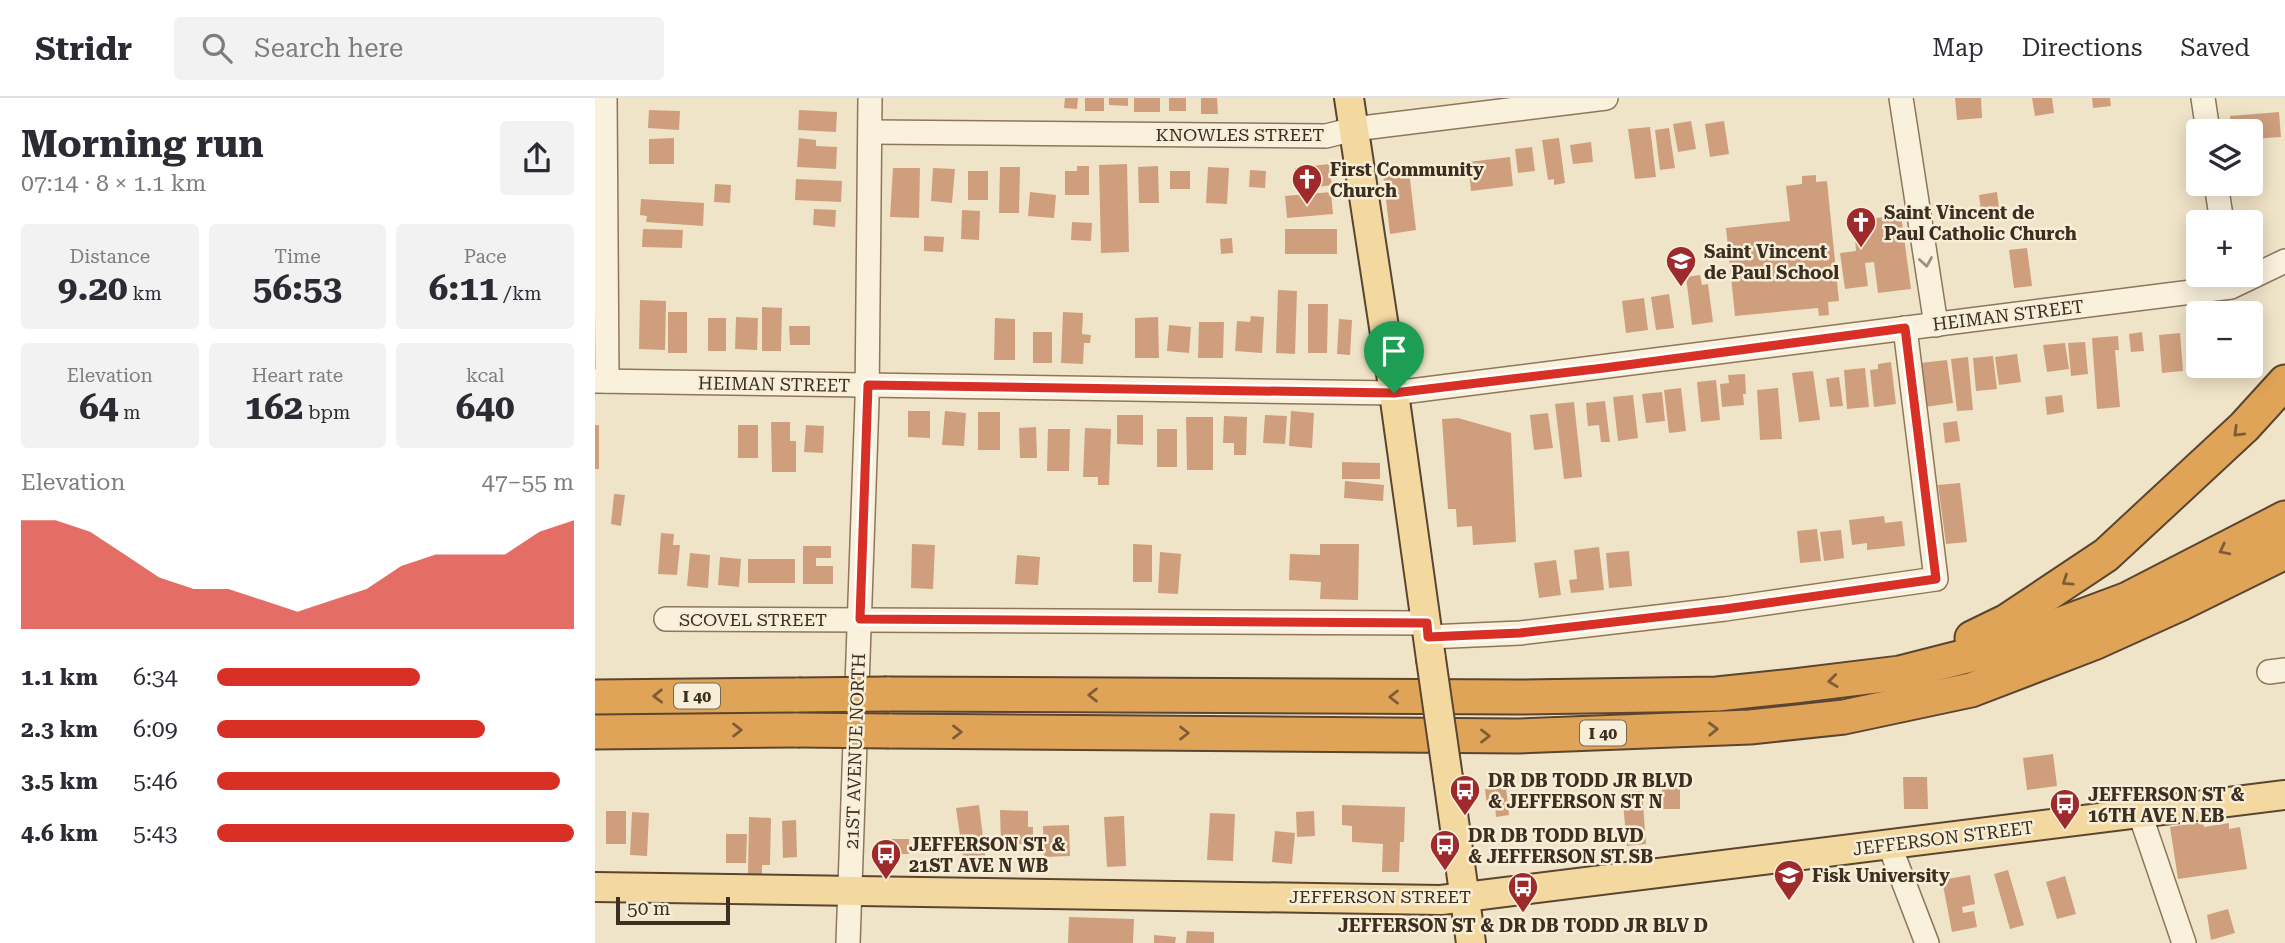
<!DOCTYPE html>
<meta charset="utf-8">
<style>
:root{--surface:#fff;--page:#f2f2f3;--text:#2b2b33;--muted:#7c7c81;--line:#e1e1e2;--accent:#d93025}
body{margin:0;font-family:"Roboto Serif",serif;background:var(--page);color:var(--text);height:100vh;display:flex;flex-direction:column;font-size:26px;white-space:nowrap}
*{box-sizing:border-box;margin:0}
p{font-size:23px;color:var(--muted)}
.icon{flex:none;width:38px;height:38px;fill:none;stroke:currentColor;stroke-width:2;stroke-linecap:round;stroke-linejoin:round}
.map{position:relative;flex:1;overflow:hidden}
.sheet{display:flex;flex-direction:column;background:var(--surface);width:595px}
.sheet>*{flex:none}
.controls{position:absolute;left:1591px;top:21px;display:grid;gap:14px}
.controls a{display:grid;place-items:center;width:77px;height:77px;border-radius:7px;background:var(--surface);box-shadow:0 4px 18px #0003;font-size:35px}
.scale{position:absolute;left:21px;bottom:18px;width:114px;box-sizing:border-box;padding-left:7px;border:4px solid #3d2e20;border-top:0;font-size:19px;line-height:24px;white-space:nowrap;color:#3d2e20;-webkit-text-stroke:5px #f7eed8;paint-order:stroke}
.pin{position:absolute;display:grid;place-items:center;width:60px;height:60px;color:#fff;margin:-72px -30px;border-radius:50% 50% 50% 0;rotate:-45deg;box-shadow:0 0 7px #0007}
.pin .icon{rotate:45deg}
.round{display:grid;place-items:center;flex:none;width:74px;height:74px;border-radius:7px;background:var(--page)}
.head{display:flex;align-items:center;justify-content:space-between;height:119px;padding:0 21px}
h1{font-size:38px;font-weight:700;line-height:52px}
.figures{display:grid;grid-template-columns:repeat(3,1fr);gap:10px;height:119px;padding:7px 21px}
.figures div{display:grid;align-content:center;border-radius:7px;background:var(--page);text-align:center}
.figures b{font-size:35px;font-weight:700}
.figures small{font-size:19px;font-weight:400}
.figures p{font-size:19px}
.chart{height:196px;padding:14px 21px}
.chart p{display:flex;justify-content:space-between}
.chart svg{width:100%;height:126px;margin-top:7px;fill:var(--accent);opacity:.7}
ul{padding:0 21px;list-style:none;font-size:23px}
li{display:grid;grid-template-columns:112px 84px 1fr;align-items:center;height:52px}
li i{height:18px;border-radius:9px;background:var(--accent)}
header{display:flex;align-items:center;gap:42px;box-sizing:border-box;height:98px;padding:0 35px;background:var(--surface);border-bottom:2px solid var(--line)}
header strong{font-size:33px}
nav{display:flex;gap:38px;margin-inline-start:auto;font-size:24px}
.search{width:490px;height:63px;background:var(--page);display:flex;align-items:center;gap:18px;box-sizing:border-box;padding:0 24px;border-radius:7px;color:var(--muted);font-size:26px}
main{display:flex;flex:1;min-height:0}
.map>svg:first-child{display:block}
</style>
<header>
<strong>Stridr</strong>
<div class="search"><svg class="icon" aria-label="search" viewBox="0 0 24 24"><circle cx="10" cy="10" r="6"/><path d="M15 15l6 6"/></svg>Search here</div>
<nav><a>Map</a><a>Directions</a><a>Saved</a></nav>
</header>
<main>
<section class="sheet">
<div class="head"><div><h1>Morning run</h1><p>07:14 · 8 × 1.1 km</p></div><a class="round"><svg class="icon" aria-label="share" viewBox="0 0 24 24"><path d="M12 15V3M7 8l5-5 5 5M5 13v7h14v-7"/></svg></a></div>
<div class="figures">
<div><p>Distance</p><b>9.20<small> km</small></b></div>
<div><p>Time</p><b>56:53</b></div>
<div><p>Pace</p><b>6:11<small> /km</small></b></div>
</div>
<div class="figures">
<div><p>Elevation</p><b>64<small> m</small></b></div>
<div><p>Heart rate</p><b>162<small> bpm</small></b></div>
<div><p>kcal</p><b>640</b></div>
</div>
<div class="chart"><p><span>Elevation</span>47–55 m</p>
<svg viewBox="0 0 160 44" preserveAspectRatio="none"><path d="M0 44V6L10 6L20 10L30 18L40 26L50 30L60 30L70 34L80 38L90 34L100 30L110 22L120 18L130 18L140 18L150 10L160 6V44z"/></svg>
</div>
<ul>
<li><b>1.1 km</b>6:34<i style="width:57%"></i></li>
<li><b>2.3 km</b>6:09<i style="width:75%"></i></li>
<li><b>3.5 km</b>5:46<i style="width:96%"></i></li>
<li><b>4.6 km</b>5:43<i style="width:100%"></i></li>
</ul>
</section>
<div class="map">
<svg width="1690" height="845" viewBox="0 0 1690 845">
<rect width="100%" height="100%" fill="#f0e4c8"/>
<g fill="#cf9f7d">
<polygon points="470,0 483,0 482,11 469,10"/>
<rect x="490" y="0" width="19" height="13"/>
<polygon points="514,0 533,0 533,8 514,7"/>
<rect x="539" y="0" width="26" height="14"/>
<rect x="574" y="0" width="17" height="13"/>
<polygon points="606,0 622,0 623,16 606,16"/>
<polygon points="1360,0 1386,0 1387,20 1362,22"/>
<polygon points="1437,0 1457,0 1459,15 1440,18"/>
<polygon points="1497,0 1515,0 1516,8 1498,10"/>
<polygon points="54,12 85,13 84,32 53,30"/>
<polygon points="204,12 242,14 241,34 203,32"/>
<polygon points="1684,14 1686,39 1656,41 1656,33 1636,33 1635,18"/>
<polygon points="1096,23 1101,51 1083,54 1078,26"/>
<polygon points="1129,23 1134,56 1115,59 1110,26"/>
<polygon points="1055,29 1061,79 1040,81 1033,31"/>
<polygon points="1074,30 1080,70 1065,72 1060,32"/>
<polygon points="79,40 79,66 54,66 54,41"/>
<polygon points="204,40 221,42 221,48 242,49 241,71 202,69"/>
<polygon points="964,40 970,85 959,87 959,81 953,82 947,42"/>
<polygon points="996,44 998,64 978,66 975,47"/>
<polygon points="937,49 940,73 923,75 920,51"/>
<polygon points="915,59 918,88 876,93 873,64"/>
<polygon points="532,66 534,154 506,155 504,67"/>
<polygon points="734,66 737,87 702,92 700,70"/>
<polygon points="482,68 494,68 494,97 470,97 470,73 482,73"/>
<polygon points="563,68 564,105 544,105 543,69"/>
<polygon points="405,69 425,69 424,115 404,115"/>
<polygon points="613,69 634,70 632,106 611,105"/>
<polygon points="298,70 325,70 324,120 295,119"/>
<polygon points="338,70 360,71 357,105 336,103"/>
<polygon points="655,72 671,73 670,90 654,89"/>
<rect x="373" y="73" width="20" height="29"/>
<rect x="575" y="73" width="20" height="18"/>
<polygon points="814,73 821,132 795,136 788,76"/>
<polygon points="1221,77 1221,84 1232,83 1244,203 1233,204 1234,217 1224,218 1223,210 1140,218 1131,130 1195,123 1191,88 1207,86 1207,78"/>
<polygon points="201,81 247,83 246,104 200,102"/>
<polygon points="120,86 136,87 135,105 119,104"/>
<polygon points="435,94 461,97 459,120 433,118"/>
<polygon points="736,94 738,116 692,120 690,98"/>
<polygon points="1402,94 1404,110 1386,112 1384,97"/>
<polygon points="46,101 109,105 108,128 51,124 52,118 45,117"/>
<polygon points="219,111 241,112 240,129 218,127"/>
<polygon points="367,112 385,113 384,142 366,141"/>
<polygon points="1306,117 1316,191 1283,195 1279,164 1270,165 1273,188 1250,191 1245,155 1261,153 1260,141 1267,140 1265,122"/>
<polygon points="477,124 497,125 496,143 476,142"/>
<polygon points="48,131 88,132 87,150 47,149"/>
<rect x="690" y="131" width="52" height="25"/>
<polygon points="329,138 349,139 348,154 329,153"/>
<polygon points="637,140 638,155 626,156 625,141"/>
<polygon points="1432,150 1437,188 1419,190 1414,152"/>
<polygon points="1105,177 1107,187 1113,186 1118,224 1097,227 1091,179"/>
<polygon points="683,192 702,193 700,256 681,255"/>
<polygon points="1074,196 1079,230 1061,232 1056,199"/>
<polygon points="1049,200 1053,232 1031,235 1027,203"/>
<polygon points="45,202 71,203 70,252 44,251"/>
<polygon points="713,206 733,206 732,255 713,255"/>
<polygon points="167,209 187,210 186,253 167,253"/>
<rect x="73" y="214" width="19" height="41"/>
<polygon points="468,214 488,215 487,236 496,237 495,245 489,245 488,266 466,265"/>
<polygon points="656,218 669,219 667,255 640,253 642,223 655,224"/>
<polygon points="141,219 163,220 162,252 140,251"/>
<polygon points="563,219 564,260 540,260 540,220"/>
<rect x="113" y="220" width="18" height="33"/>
<polygon points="400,220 420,221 420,262 399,262"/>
<polygon points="744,221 757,222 755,257 742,256"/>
<polygon points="604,224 629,224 628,260 603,260"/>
<polygon points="574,227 596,229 594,255 572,253"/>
<polygon points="194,228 215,228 215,247 195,247"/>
<rect x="438" y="234" width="19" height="31"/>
<polygon points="1547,234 1549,253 1536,254 1534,236"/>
<polygon points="1585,235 1588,273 1567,275 1564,237"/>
<polygon points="1523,238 1524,252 1520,252 1525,309 1502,311 1497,240"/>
<polygon points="1490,244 1493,276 1476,278 1473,245"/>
<polygon points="1470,245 1474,271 1452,274 1448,247"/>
<polygon points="1422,256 1426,284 1404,287 1400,259"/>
<polygon points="1398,258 1402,291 1381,293 1378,260"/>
<polygon points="1373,259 1378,312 1362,313 1356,261"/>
<polygon points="1352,262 1358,305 1330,309 1325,265"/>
<polygon points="1296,264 1301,306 1279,309 1275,272 1283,271 1283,266"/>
<polygon points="1270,270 1274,309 1252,311 1249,272"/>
<polygon points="1218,273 1225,322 1204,324 1197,275"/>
<polygon points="1150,276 1151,296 1148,296 1149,307 1127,309 1125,286 1134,285 1133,277"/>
<polygon points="1244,279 1248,308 1235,309 1231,281"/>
<polygon points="1121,282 1125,322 1106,324 1102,284"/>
<polygon points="1086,290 1091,333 1074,335 1069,292"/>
<polygon points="1183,290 1187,341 1165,342 1162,292"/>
<polygon points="1067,294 1070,323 1051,325 1047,296"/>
<polygon points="1038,297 1043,340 1023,343 1018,299"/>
<polygon points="1467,297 1469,314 1452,317 1450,299"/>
<polygon points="1010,303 1015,344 1006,344 1004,327 993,328 991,305"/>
<polygon points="979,304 987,379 969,381 960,306"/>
<polygon points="313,313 335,313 335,340 313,339"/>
<polygon points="350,313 371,315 369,348 347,347"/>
<polygon points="696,313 719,315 717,350 694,348"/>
<rect x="383" y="314" width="22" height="38"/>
<polygon points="953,315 958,350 939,352 935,317"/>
<polygon points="522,317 548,317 548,347 522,346"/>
<polygon points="670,317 692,318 690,346 668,345"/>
<polygon points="629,318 652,319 651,357 639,357 639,345 628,345"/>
<polygon points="591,319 618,319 618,372 592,372"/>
<polygon points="863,320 916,335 921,444 878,447 877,428 862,429 861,411 853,411 847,321"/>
<polygon points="1362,323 1365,343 1350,345 1348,325"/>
<polygon points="176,324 195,324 195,343 201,343 201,374 177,374"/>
<rect x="0" y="327" width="4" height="44"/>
<rect x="143" y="327" width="20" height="33"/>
<polygon points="211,327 229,328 228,355 209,354"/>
<polygon points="441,329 442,360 425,360 424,330"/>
<polygon points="490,330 516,331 514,387 503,387 503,379 488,379"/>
<polygon points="453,331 475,331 474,373 452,373"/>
<rect x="562" y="331" width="20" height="38"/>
<polygon points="747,364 785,365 785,381 747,381"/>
<polygon points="750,383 789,387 788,403 749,400"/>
<polygon points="1365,385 1372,444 1351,446 1343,387"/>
<polygon points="19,396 30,397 26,428 16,426"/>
<polygon points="1289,418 1290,425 1307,423 1310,448 1272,452 1272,445 1257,447 1254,422"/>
<polygon points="1222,431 1226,463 1205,465 1202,433"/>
<polygon points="1246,432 1249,460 1229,463 1225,434"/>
<polygon points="66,435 79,436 78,447 85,447 82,477 63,476"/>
<polygon points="317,446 340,447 338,491 316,490"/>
<polygon points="538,446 557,447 557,484 538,484"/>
<polygon points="725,446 764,446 763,502 725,501 726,484 694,482 695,456 725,457"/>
<polygon points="208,448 236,448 236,460 221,460 221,468 238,468 238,486 208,486"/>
<polygon points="1004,449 1009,492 976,495 974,482 982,481 979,452"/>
<polygon points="1034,453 1037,488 1014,490 1011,455"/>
<polygon points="565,454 586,456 583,496 563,495"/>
<polygon points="95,455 115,457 113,490 92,488"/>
<polygon points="422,457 445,459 443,487 420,486"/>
<polygon points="125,459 146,461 144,489 123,487"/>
<rect x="153" y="461" width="47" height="24"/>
<polygon points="961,462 966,497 944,500 939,465"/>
<polygon points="1458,656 1462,688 1432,692 1428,660"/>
<polygon points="1308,679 1332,679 1333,711 1309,711"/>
<polygon points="911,689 914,717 901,719 900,706 892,707 890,691"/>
<rect x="1067" y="690" width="18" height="21"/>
<polygon points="1047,693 1051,746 1032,748 1027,695"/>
<polygon points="384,707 391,763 369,766 361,710"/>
<polygon points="747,707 810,709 809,744 805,744 804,774 787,774 788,746 757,744 757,728 747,727"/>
<polygon points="405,712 433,713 433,729 438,729 438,746 406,746"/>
<rect x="11" y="713" width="20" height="33"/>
<polygon points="719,713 720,738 702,739 701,714"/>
<polygon points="37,714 54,715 52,758 35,757"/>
<polygon points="615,715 640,716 638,763 612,762"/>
<polygon points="529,718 531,768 512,769 509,719"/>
<polygon points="154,719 176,720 175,767 167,767 167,776 153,776"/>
<polygon points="201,722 202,759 188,760 187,723"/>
<polygon points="1608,724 1609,729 1634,725 1634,731 1645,729 1652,771 1583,781 1575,729"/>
<polygon points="474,727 475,758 449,759 448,728"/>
<polygon points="680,733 700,735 697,766 677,764"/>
<polygon points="131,736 152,736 151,765 131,765"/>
<rect x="297" y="741" width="17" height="15"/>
<polygon points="1413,772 1429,827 1415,831 1399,776"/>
<polygon points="1375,777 1380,806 1367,809 1368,815 1379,813 1382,829 1357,834 1347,782"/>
<polygon points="1470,778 1481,816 1462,821 1451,784"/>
<polygon points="1633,811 1640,835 1616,842 1612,817"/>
<polygon points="474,819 539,821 538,845 473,845"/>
<polygon points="592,833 619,834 619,845 591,845"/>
<polygon points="559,837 581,839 580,845 559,845"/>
</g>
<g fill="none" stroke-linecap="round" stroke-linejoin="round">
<g stroke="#8d765c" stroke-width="26">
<g id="minor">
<polyline points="10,0 12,283"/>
<polyline points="1306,0 1341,227"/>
<polyline points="1608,0 1613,33"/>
<polyline points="276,34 731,38 759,31 1011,0"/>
<polyline points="1621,86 1627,124"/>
<polyline points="0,283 799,295 1636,189 1690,163"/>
<polyline points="71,521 832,525"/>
<polyline points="833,539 925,535 1130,511 1341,481 1310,230"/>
<polyline points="1674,574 1690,572"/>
<polyline points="1545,716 1589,845"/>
<polyline points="1294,746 1332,845"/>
<polyline points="253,845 272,303 275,0"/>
</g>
</g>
<g stroke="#5b4430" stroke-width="32">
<g id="major">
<polyline points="754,0 799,295 836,561"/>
<polyline points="853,680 876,845"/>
<polyline points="0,789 846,802 1690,697"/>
</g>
</g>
<g stroke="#5b4430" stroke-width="37">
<g id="highway">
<polyline points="1377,540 1412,523 1511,457 1649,329 1690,284"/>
<polyline points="292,596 923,599 1122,596 1199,588 1305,575 1399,551 1533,501 1690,420"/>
<polyline points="0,599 204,597"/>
<polyline points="294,633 923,638 1155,629 1249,619 1376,592 1501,544 1585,506 1690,454"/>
<polyline points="0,634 203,632"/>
</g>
</g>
<use href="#minor" stroke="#faf1dc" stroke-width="23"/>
<use href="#major" stroke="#f3d9a0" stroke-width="28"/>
<use href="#highway" stroke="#e0a458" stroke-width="33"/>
<g stroke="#5b4430" stroke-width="32" stroke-linecap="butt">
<polyline id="major-bridge" points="836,561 853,680"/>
</g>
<g stroke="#5b4430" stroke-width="37" stroke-linecap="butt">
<g id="highway-bridge">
<polyline points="204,597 292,596"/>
<polyline points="203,632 294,633"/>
</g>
</g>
<use href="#major-bridge" stroke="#f3d9a0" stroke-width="28"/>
<use href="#highway-bridge" stroke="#e0a458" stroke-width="33"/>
</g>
<defs><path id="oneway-chevron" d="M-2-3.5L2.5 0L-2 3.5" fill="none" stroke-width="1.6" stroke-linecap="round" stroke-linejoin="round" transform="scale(1.75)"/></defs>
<use stroke="#9c907e" href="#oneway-chevron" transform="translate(1331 164) rotate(81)"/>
<g stroke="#7e5d36">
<use href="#oneway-chevron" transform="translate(1643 334) rotate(136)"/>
<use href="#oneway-chevron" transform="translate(1629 452) rotate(153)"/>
<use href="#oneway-chevron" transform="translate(1472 483) rotate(146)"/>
<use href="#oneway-chevron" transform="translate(1238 583) rotate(173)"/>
<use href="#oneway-chevron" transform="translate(498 597) rotate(-180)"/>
<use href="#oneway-chevron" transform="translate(63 598) rotate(179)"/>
<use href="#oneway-chevron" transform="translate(799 599) rotate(-180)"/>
<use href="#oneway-chevron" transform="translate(1118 631) rotate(-2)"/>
<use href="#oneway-chevron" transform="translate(142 632)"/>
<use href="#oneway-chevron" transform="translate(362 634)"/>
<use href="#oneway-chevron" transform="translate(589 635)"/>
<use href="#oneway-chevron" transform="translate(890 638)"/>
</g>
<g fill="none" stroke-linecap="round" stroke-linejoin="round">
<g stroke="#fff" stroke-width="14">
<polygon id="route" points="1310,230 1341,481 1130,511 925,535 833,539 832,525 265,521 273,287 799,295 1009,270"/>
</g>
<use href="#route" stroke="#d93025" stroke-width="9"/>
</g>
<defs>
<g id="church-pin" transform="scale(1.575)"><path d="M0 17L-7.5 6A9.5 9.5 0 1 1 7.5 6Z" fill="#9e2a2b" stroke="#f7eed8"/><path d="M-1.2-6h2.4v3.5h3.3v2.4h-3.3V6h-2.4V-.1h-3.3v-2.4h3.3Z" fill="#fff"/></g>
<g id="school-pin" transform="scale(1.575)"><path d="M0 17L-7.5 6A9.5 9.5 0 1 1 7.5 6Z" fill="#9e2a2b" stroke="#f7eed8"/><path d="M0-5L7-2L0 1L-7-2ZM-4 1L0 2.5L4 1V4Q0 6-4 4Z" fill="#fff"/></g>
<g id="bus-pin" transform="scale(1.575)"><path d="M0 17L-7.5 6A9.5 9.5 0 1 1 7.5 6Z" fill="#9e2a2b" stroke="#f7eed8"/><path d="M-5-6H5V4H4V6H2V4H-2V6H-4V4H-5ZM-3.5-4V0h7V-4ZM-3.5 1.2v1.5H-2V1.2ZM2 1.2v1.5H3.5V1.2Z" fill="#fff"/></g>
<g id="university-pin" transform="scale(1.575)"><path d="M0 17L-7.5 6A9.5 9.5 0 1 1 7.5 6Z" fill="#9e2a2b" stroke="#f7eed8"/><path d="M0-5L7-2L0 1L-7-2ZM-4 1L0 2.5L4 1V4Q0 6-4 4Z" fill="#fff"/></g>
</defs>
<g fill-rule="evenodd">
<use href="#church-pin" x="712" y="81"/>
<use href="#church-pin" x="1266" y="124"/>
<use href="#school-pin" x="1086" y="163"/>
<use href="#bus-pin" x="870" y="692"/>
<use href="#bus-pin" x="1470" y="706"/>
<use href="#bus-pin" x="850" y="747"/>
<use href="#bus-pin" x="291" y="756"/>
<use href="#university-pin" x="1194" y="777"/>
<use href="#bus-pin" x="928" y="789"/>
</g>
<g text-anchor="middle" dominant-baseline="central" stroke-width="5" stroke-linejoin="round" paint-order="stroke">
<g fill="#f7eed8" stroke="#756857" stroke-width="2">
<rect x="79" y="585.5" width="46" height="25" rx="5"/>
<rect x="985" y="622.5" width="46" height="25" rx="5"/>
</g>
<g font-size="16" font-weight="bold" fill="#3d2e20">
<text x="102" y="598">I 40</text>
<text x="1008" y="635">I 40</text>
</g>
<g font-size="18" fill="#3d2e20" stroke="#f7eed8">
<text x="645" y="36">KNOWLES STREET</text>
<text transform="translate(1413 217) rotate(-7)">HEIMAN STREET</text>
<text transform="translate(179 286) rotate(1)">HEIMAN STREET</text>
<text x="158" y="521">SCOVEL STREET</text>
<text transform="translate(260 653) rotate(-88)">21ST AVENUE NORTH</text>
<text transform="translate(1348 740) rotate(-7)">JEFFERSON STREET</text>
<text x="785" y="798">JEFFERSON STREET</text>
</g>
<g font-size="18" font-weight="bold" fill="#3d2e20" stroke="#f7eed8" text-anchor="start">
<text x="735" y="71">First Community<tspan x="735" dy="21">Church</tspan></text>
<text x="1289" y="114">Saint Vincent de<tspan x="1289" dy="21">Paul Catholic Church</tspan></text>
<text x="1109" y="153">Saint Vincent<tspan x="1109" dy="21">de Paul School</tspan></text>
<text x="893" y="682">DR DB TODD JR BLVD<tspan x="893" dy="21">&amp; JEFFERSON ST N</tspan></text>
<text x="1493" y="696">JEFFERSON ST &amp;<tspan x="1493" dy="21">16TH AVE N EB</tspan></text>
<text x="873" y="737">DR DB TODD BLVD<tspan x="873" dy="21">&amp; JEFFERSON ST SB</tspan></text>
<text x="314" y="746">JEFFERSON ST &amp;<tspan x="314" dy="21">21ST AVE N WB</tspan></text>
<text x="1217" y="777">Fisk University</text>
<text x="928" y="827" text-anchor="middle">JEFFERSON ST &amp; DR DB TODD JR BLV D</text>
</g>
</g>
</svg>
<div class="controls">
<a><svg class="icon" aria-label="layers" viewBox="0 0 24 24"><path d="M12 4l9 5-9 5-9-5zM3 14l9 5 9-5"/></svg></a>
<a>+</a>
<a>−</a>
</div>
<div class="scale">50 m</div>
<div class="pin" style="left:799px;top:295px;background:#1e9e55"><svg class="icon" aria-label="arrive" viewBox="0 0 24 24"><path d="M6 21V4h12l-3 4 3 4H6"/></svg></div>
</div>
</main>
